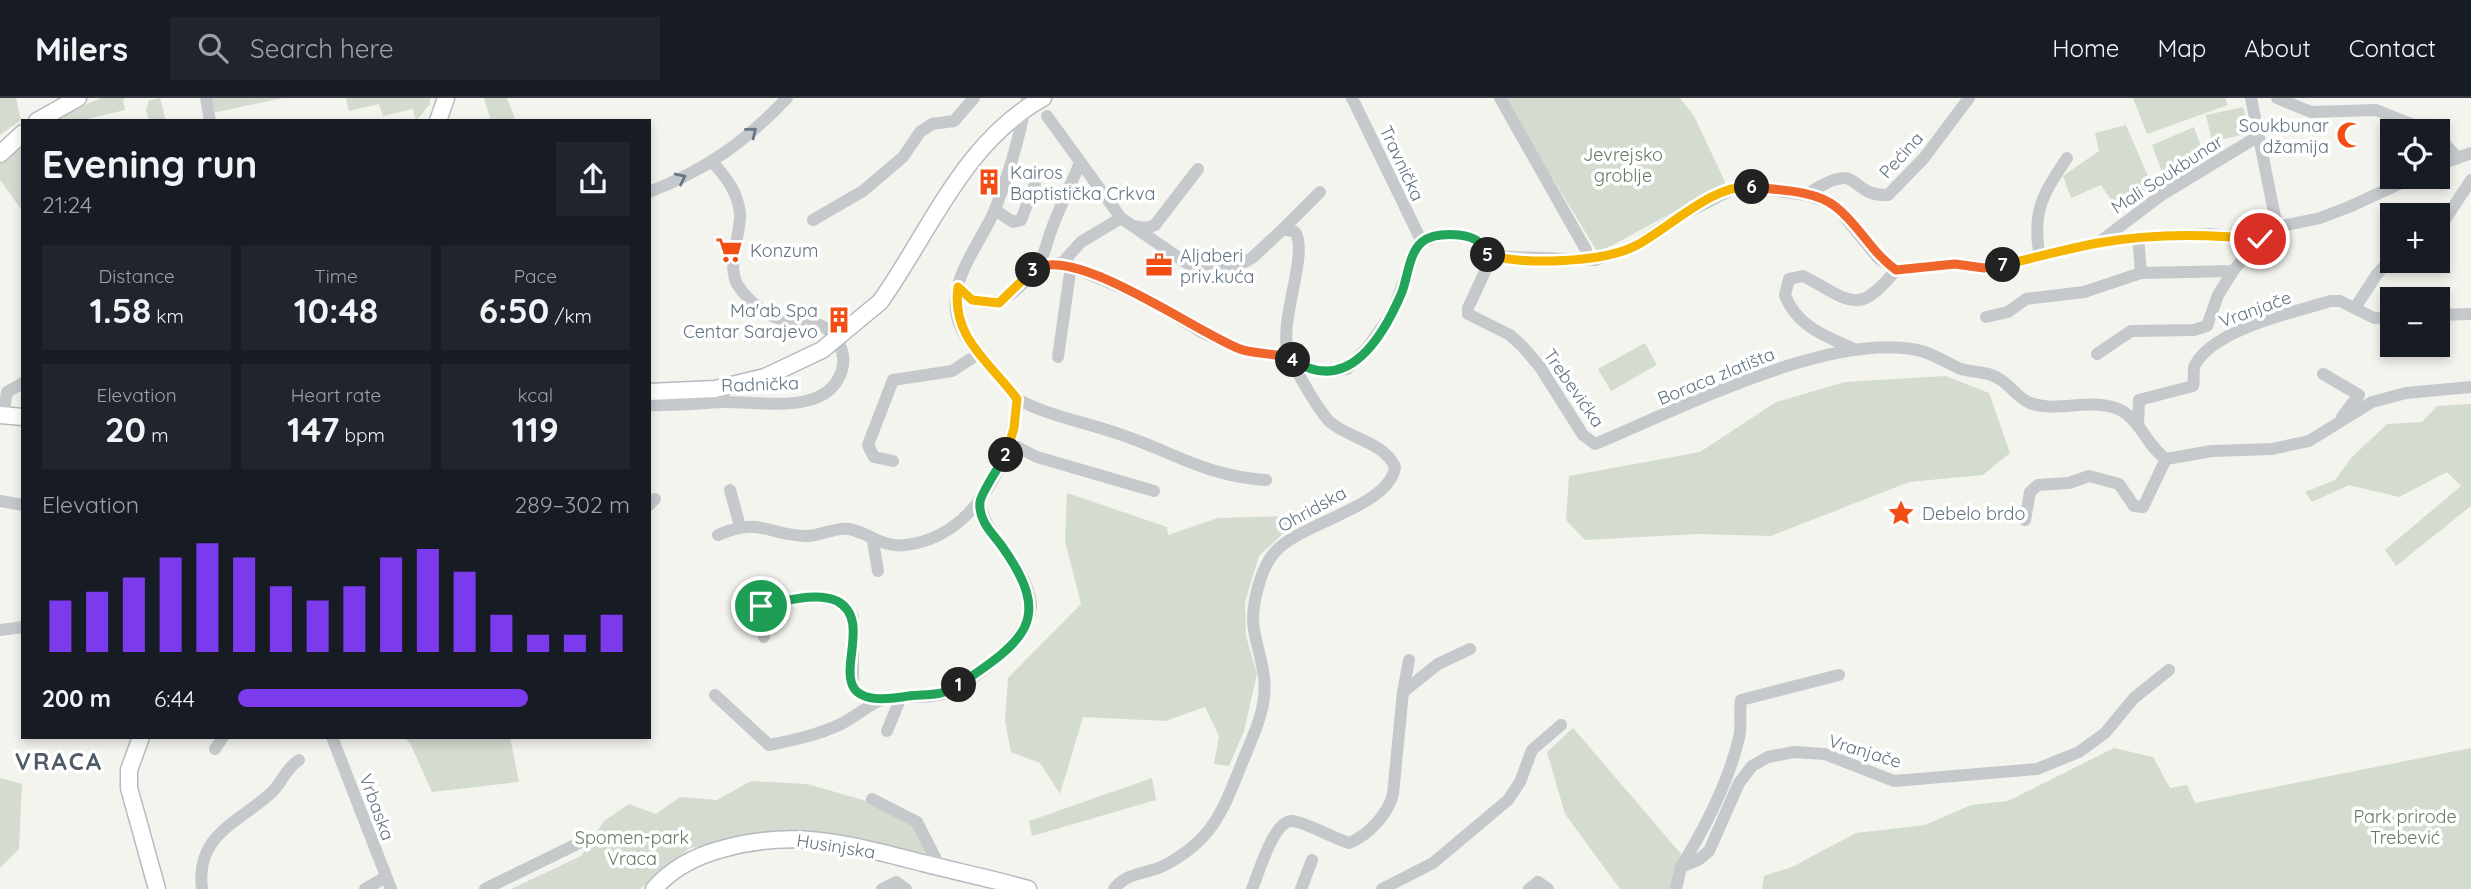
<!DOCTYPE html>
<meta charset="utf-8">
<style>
:root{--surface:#171b24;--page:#20242c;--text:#f1f3f6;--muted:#9ea1a6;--line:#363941;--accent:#7c3aed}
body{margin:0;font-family:Quicksand,sans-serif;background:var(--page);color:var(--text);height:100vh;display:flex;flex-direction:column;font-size:26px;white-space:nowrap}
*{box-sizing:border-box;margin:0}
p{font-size:23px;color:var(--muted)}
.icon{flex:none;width:38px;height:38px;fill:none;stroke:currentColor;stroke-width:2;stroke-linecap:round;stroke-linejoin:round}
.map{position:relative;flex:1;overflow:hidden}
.sheet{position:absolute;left:21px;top:21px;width:630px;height:620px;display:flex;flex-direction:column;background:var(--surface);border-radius:0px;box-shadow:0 4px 10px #0003}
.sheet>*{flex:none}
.buttons{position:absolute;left:2380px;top:21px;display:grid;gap:14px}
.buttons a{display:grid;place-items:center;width:70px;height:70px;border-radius:0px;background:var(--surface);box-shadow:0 4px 10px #0003;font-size:35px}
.pin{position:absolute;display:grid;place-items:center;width:60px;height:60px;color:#fff;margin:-30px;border:4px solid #fff;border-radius:50%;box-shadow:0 2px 7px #0007}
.km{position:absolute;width:35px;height:35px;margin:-18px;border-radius:50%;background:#222;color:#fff;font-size:19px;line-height:35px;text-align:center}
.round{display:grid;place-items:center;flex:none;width:74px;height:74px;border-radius:0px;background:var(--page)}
.head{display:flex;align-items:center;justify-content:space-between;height:119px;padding:0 21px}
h1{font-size:38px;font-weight:700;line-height:52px}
.stats{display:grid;grid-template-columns:repeat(3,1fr);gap:10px;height:119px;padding:7px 21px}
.stats div{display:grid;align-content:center;border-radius:0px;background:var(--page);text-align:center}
.stats b{font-size:35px;font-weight:700}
.stats small{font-size:19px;font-weight:400}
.stats p{font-size:19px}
.chart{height:196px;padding:14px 21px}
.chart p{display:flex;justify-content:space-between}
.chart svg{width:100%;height:126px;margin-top:7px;stroke:var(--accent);stroke-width:6}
ul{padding:0 21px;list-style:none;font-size:23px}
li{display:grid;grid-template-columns:112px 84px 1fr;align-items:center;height:52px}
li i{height:18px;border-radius:9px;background:var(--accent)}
header{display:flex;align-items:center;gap:42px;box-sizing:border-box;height:98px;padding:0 35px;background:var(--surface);border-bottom:2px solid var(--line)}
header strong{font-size:33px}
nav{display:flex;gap:38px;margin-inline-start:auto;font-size:24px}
.search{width:490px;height:63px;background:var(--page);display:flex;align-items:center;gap:18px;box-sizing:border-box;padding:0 24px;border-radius:0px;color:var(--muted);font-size:26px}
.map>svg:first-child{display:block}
</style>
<header>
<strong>Milers</strong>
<div class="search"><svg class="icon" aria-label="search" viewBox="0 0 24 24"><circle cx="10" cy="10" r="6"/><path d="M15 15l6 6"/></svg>Search here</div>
<nav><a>Home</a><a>Map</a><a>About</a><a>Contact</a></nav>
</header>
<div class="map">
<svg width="2471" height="791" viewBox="0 0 2471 791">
<rect width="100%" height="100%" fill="#f4f4ef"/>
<g fill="#d4dcd0">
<polygon points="0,0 16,0 21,22 0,37"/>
<polygon points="101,0 126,0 123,2 125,12 79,23 48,23"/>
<polygon points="160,0 166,23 149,23 146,12 149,2"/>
<polygon points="209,0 283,0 212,15"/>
<polygon points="346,0 430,0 430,6 416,23 413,11 383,18 379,6 349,13"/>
<polygon points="484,0 507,0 516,23 491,23"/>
<polygon points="1504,0 1680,0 1694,18 1726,86 1598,155"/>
<polygon points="2133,0 2225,0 2228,7 2147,36"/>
<polygon points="2243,9 2250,35 2212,44 2206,17"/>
<polygon points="2126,27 2153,90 2112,103 2101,87 2071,100 2063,78 2099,53 2095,35"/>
<polygon points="2194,29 2204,58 2164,79 2152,47"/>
<polygon points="23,43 23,110 21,111 0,82 0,64"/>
<polygon points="1645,245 1657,267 1611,293 1598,271"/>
<polygon points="1946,278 1989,295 2010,355 1983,377 1909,384 1771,438 1698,436 1585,442 1566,422 1569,378 1700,354 1776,304 1845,284"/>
<polygon points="2471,306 2471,408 2396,468 2385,452 2461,388 2447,374 2399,399 2349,387 2312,404 2305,394 2335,382 2352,359 2387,326 2422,324 2437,308"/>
<polygon points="1067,395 1167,429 1168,437 1218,420 1288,418 1290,429 1259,458 1245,504 1246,538 1257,576 1244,633 1229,668 1214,666 1219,638 1205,609 1165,623 1083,619 1060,696 1040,665 1011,654 1005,623 1008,580 1081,506 1065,443"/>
<polygon points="1573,630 1681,756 1670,791 1620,791 1565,716 1547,654"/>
<polygon points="404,639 510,639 519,684 432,694 410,645"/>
<polygon points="2114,650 2153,659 2170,690 2187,687 2195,705 2471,650 2471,791 1762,791 1764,778 1792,769 1856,735 1925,727 1971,707 2008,703"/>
<polygon points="0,680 22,686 19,751 0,770"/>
<polygon points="1152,680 1156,702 1032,738 1029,723"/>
<polygon points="751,683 807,686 874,705 912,723 932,758 897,751 739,743 690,750 640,791 511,791 581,758 604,723 629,706 656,716 680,699 717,702"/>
</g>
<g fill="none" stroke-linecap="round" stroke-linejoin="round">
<g stroke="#b6babe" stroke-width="19">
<g id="major">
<polyline points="37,23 78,0"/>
<polyline points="438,23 446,0"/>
<polyline points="0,56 23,35"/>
<path d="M880,204c50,-70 84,-161 163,-204"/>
<polyline points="649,294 715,291 765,279"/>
<polyline points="0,317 23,319"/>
<polyline points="141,639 129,672 129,690 157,791"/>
<path d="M654,791c18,-21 42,-33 68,-40 74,-21 130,-4 201,14 35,9 70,16 105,26"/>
</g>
</g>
<g stroke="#c6c9cc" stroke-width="12">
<polyline points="206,0 210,23"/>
<polyline points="1352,0 1422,144"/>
<polyline points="1500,0 1586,152 1586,162"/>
<polyline points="2251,0 2277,129"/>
<polyline points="2277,0 2311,14 2376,12 2429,33"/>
<path d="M1047,18l74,102 64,44 18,8 17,1 17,-5 15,-8 31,-29 12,3c15,22 -20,96 -5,126 8,16 28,52 40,64 20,17 54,20 65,45 -5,39 -91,55 -118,83 -16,15 -27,58 -23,80 6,32 16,49 7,83 -5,19 -14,37 -21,55 -18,45 -29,73 -75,97 -19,10 -37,6 -51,24"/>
<polyline points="2438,39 2456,58"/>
<polyline points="2438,67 2471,55"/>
<path d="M649,94c57,-22 96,-50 138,-94"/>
<path d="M1806,97c58,-39 40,2 82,0l36,-37 45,-60"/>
<polyline points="995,112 1013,124 1021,122 1035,86"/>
<polyline points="813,122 863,93 903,59 920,34 932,26 954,23 974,0"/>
<polyline points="1133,128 1146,130 1155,127 1198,71"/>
<polyline points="1283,131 1320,94"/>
<polyline points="2438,132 2471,82"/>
<polyline points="2138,139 2141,175"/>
<polyline points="2098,145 2163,96 2257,39"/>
<polyline points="1489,158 1595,162 1635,148 1673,122 1739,88 1806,97 1834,106 1878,160 1896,172 1962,166 1990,170 2098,145 2138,139 2209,136 2260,141 2277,129 2320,120 2349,109 2414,79"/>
<path d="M2040,159c-9,-45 3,-63 27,-99"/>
<path d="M1062,165l86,36 53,33 39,17 50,9 19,11 15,2 23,-2 20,-21 25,-35 22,-60 8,-11 19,-7 31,2 9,5 8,14v7l-21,45v6l42,21 13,12 17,20 43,68 12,9c85,-35 233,-112 322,-94 16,3 29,13 44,19 14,4 28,2 40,11 11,7 17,18 29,23 30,11 65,-8 94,9 18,12 24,35 42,47l46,-8 60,-2 37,-8 63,-39 34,-9 65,-6"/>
<polyline points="1037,169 1062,165 1081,144 1121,120"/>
<path d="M958,189c31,33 58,8 79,-20 7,-9 10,-26 14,-36 8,-23 19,-44 28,-66"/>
<polyline points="2355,210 2377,176 2392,160"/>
<polyline points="2438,217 2471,216"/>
<polyline points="1986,219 2008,214 2026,201 2084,194 2141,175 2233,173 2260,141"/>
<path d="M1852,250c-28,-12 -56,-23 -67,-53l4,-16 14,-3c47,24 54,42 93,-6"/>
<polyline points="2097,256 2131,233 2194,232 2207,228 2218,197 2233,173"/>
<polyline points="1058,259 1071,168"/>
<polyline points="2323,276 2359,297 2342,319"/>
<path d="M1017,301c31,17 68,23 102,35 55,18 86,42 147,46"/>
<path d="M649,307c25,1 49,-2 74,-3 37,-1 105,15 119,-32 4,-15 -1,-27 -12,-38 -14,-15 -33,-8 -50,-13 -15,-4 -33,-20 -41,-32 -14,-19 2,-52 1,-73 -2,-21 -13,-36 -27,-51"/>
<polyline points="3,317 7,294 23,285"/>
<path d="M2138,328l1,-26 54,-14c2,-7 -1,-15 2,-21 19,-36 97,-52 135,-64h10l34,17 18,-1"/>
<polyline points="1011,346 1037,359 1154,393"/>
<polyline points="893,363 874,359 868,347 893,282 952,273 980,255"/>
<polyline points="730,392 740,428"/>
<polyline points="0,403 23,407"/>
<polyline points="649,407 655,401"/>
<polyline points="2025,422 2030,394 2038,387 2069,385 2089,378 2119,386 2134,408 2143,409 2166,361"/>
<path d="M718,437c44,-19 50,1 89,1 14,0 28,-9 42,-7 21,4 33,19 56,16 69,-7 108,-85 112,-146 -17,-23 -54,-55 -60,-82 -9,-40 26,-76 39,-110 14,-36 24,-72 31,-109"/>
<polyline points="873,443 878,473"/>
<polyline points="0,532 23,529"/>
<path d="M764,539l-6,-24 3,-7c29,-5 73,-21 92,11v70l3,5 22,9"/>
<polyline points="1403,594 1409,562"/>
<path d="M715,597l54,50c25,-5 49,-10 72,-21 12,-6 24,-16 36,-22 22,-10 49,-1 69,-9 26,-9 87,-59 85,-89 -4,-39 -46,-65 -52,-104"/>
<polyline points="887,633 901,599"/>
<polyline points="332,639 391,791"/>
<polyline points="215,651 223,639"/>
<polyline points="872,701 917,724 940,769"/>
<path d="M1681,769c24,-39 47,-84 58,-129 3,-12 0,-26 2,-38l98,-25"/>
<path d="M202,791c-7,-54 36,-66 69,-96 11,-10 14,-24 28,-33"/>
<polyline points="365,791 384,780"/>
<polyline points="485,791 581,744"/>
<polyline points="882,791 896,784 906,791"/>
<path d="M1252,791c7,-16 21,-68 40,-68 14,1 40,17 57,22 20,-8 39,-29 44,-49l10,-102 35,-28 32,-15"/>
<polyline points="1301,791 1312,762"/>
<polyline points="1382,791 1433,765 1508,702 1520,684 1532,652 1561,627"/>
<polyline points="1529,791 1538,784 1548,791"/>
<polyline points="1676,791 1681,769 1698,762 1709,753 1739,685 1752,668 1768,659 1794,654 1825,656 1894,683 2037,671 2079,654 2105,635 2134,600 2169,572"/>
</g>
<use href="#major" stroke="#fff" stroke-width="16"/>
<g stroke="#b6babe" stroke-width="19" stroke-linecap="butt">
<polyline id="major-bridge" points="765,279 822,252 880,204"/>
</g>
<use href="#major-bridge" stroke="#fff" stroke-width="16"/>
</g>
<defs><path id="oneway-chevron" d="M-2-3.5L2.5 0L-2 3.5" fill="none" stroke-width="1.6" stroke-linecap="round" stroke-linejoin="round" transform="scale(1.75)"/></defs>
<g stroke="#657787">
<use href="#oneway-chevron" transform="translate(752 34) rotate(-39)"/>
<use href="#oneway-chevron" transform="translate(681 80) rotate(-26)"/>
</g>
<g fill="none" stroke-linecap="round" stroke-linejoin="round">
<g stroke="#fff" stroke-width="14">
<path id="split-1" d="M761,508c22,-4 55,-15 76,-5 47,25 -33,111 65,96 21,-4 38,1 57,-12"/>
</g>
<g stroke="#fff" stroke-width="14">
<path id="split-2" d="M959,587c66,-45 96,-65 42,-140 -9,-12 -23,-25 -21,-43 1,-9 20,-37 26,-47"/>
</g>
<g stroke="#fff" stroke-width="14">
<path id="split-3" d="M1006,357l8,-27 3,-29c-27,-37 -66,-61 -59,-112l14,13 27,3 34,-33"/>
</g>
<g stroke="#fff" stroke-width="14">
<path id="split-4" d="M1033,172c39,-28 164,63 207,79 17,6 37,3 53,11"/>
</g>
<g stroke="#fff" stroke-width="14">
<path id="split-5" d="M1293,262c55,36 90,-23 109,-68 6,-16 7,-39 20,-50 10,-8 25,-8 37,-7 16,2 22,6 29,20"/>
</g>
<g stroke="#fff" stroke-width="14">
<path id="split-6" d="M1488,157c36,10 116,8 149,-10 31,-16 78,-63 115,-58"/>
</g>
<g stroke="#fff" stroke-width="14">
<path id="split-7" d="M1752,89c25,3 64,3 84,20 23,18 35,45 60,63l59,-6 29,4 19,-3"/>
</g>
<g stroke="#fff" stroke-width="14">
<path id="split-8" d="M2003,167c31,-7 63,-16 95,-22 54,-10 109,-9 162,-4"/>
</g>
<use href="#split-1" stroke="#22a559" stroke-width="9"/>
<use href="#split-2" stroke="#22a559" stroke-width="9"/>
<use href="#split-3" stroke="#f5b400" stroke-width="9"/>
<use href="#split-4" stroke="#f0652b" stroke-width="9"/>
<use href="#split-5" stroke="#22a559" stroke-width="9"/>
<use href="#split-6" stroke="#f5b400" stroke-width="9"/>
<use href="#split-7" stroke="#f0652b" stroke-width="9"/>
<use href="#split-8" stroke="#f5b400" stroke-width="9"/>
</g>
<defs>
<g id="mosque-bare" transform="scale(2.1)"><path d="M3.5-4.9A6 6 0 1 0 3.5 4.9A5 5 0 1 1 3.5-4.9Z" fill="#f24d12" stroke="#fff" stroke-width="2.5" paint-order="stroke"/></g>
<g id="building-bare" transform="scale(2.1)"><path d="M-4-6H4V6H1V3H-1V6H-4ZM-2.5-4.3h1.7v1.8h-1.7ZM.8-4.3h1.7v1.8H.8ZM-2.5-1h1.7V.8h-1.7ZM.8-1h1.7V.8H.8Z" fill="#f24d12" stroke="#fff" stroke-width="2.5" paint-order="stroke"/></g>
<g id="supermarket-bare" transform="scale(2.1)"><path d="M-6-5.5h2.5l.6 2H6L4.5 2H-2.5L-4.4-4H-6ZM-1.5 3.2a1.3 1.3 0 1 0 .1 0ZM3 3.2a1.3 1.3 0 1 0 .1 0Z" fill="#f24d12" stroke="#fff" stroke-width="2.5" paint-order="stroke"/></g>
<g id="office-bare" transform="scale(2.1)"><path d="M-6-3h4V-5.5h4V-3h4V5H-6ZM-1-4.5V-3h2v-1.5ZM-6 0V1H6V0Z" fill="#f24d12" stroke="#fff" stroke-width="2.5" paint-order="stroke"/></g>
<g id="sight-bare" transform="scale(2.1)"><path d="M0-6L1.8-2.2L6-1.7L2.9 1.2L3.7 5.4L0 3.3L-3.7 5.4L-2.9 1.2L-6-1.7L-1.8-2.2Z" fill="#f24d12" stroke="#fff" stroke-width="2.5" paint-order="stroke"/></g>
</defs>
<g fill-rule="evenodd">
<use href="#mosque-bare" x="2350" y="37"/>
<use href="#building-bare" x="989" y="84"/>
<use href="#supermarket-bare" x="729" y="152"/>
<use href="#office-bare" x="1159" y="167"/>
<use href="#building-bare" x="839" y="222"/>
<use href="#sight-bare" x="1901" y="415"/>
</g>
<g text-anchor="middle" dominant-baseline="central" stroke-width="7" stroke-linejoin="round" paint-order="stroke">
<g font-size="18" fill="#607383" stroke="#fff" text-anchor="start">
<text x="2329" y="27" text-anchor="end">Soukbunar<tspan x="2329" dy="21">džamija</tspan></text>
<text x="1010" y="74">Kairos<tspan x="1010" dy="21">Baptistička Crkva</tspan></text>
<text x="750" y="152">Konzum</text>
<text x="1180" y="157">Aljaberi<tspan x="1180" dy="21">priv.kuća</tspan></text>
<text x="818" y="212" text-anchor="end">Ma'ab Spa<tspan x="818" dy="21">Centar Sarajevo</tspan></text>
<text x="1922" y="415">Debelo brdo</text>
</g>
<g font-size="18" fill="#647a60" stroke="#fff">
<text x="1623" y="56">Jevrejsko<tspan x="1623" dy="21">groblje</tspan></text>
<text x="2405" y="718">Park prirode<tspan x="2405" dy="21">Trebević</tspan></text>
<text x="632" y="739">Spomen-park<tspan x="632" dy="21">Vraca</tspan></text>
</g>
<g font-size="18" fill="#607383" stroke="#fff">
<text transform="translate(1901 57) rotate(-48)">Pećina</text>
<text transform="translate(1402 65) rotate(65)">Travnička</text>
<text transform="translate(2167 76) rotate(-33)">Mali Soukbunar</text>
<text transform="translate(2255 211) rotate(-20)">Vranjače</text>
<text transform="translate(1716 278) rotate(-22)">Boraca zlatišta</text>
<text transform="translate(760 286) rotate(-2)">Radnička</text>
<text transform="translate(1574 290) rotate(55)">Trebevićka</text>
<text transform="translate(1312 411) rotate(-29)">Ohridska</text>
<text transform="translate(1865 653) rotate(17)">Vranjače</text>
<text transform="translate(377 709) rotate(70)">Vrbaska</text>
<text transform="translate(836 748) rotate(9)">Husinjska</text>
</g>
<g font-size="24" font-weight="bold" letter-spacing="2" fill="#4f5c68" stroke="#fff">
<text x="59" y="663">VRACA</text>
</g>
</g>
</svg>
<div class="buttons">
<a><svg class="icon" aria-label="locate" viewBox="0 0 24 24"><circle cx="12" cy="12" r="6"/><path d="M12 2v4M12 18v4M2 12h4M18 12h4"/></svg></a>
<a>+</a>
<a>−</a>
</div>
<div class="pin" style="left:761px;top:508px;background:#1e9e55"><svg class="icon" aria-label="arrive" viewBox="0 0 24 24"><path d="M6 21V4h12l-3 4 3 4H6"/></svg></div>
<div class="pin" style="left:2260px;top:141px;background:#d93025"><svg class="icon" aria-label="check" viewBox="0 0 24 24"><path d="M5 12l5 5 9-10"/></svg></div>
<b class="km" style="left:959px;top:587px">1</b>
<b class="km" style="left:1006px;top:357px">2</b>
<b class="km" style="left:1033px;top:172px">3</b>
<b class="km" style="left:1293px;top:262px">4</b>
<b class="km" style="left:1488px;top:157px">5</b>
<b class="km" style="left:1752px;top:89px">6</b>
<b class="km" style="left:2003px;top:167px">7</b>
<section class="sheet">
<div class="head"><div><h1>Evening run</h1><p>21:24</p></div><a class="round"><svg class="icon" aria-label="share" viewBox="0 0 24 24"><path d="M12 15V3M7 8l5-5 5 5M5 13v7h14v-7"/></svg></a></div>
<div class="stats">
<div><p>Distance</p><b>1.58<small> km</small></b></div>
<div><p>Time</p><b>10:48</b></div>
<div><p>Pace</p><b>6:50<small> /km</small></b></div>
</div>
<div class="stats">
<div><p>Elevation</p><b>20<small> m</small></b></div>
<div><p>Heart rate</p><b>147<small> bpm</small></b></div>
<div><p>kcal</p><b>119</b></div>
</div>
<div class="chart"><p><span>Elevation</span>289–302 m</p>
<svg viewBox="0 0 160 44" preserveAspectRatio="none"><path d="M5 44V26M15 44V23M25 44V18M35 44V11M45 44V6M55 44V11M65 44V21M75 44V26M85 44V21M95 44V11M105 44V8M115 44V16M125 44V31M135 44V38M145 44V38M155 44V31"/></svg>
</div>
<ul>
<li><b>200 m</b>6:44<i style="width:74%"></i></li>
</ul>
</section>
</div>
